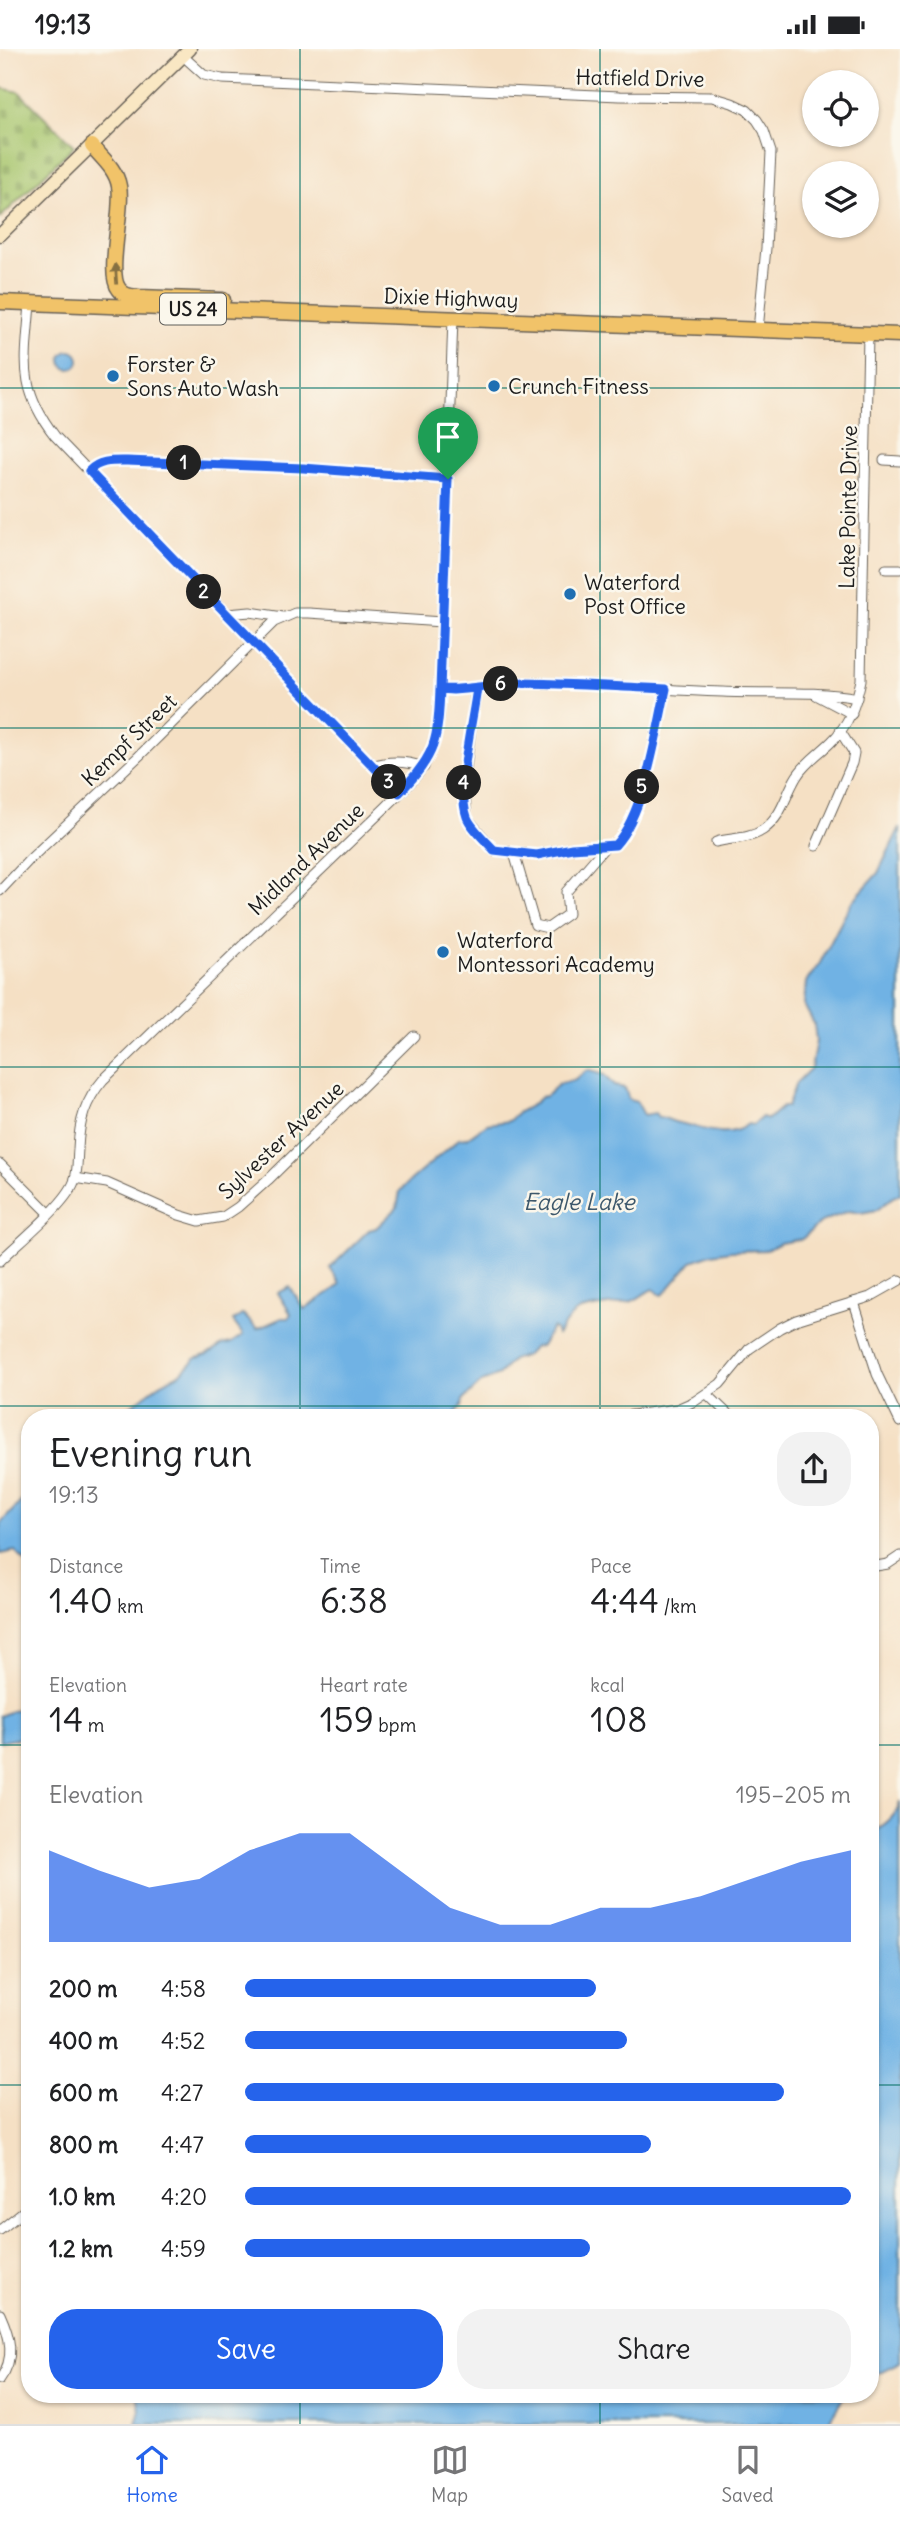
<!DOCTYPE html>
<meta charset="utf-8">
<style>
:root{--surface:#fff;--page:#f2f2f2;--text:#202124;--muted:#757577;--line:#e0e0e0;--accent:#2563eb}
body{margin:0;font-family:Delius,sans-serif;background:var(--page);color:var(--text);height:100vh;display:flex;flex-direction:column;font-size:26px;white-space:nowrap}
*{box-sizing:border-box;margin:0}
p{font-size:23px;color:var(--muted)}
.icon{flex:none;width:38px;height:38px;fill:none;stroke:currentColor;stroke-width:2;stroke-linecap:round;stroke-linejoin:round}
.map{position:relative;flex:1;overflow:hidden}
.side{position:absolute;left:21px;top:1360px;width:858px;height:994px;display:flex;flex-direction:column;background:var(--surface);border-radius:28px;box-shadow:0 2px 5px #0004}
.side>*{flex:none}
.buttons{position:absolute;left:802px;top:21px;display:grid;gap:14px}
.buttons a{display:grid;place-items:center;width:77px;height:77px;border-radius:50%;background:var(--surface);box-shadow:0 2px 5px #0004;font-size:35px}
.pin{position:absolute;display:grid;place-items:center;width:60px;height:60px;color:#fff;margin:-72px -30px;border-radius:50% 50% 50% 0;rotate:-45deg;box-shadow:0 0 7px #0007}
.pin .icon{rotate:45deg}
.km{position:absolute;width:35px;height:35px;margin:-18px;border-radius:50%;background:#222;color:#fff;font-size:19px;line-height:35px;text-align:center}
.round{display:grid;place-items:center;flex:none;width:74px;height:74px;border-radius:28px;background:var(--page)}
.headline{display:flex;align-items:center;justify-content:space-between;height:119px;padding:0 28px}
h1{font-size:38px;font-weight:600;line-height:52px}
.figures{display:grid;grid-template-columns:repeat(3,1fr);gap:10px;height:119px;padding:7px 28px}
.figures div{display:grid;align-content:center}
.figures b{font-size:35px;font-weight:600}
.figures small{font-size:19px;font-weight:400}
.figures p{font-size:19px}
.chart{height:196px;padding:14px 28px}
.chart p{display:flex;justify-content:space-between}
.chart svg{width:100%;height:126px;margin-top:7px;fill:var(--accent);opacity:.7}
.cta{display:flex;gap:14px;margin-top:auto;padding:14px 28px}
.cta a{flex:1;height:80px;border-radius:28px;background:var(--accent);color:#fff;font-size:28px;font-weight:600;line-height:80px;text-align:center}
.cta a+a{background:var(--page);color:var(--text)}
ul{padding:0 28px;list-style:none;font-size:23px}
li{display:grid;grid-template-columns:112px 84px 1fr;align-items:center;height:52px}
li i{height:18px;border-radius:9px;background:var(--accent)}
.status{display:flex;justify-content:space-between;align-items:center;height:49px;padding:0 35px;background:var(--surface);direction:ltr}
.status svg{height:19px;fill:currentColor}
.dock{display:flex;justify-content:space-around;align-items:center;height:98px;border-top:2px solid var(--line);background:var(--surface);font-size:19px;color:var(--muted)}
.dock a{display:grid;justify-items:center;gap:4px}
.dock .selected{color:var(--accent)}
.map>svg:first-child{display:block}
</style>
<div class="status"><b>19:13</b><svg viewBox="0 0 49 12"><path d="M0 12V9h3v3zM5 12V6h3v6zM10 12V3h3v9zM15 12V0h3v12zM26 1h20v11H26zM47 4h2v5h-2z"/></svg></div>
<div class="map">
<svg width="900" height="2375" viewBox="0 0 900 2375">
<defs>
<pattern id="cemetery-stones" width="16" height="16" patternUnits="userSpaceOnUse" patternTransform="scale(1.75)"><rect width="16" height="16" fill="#a8c66e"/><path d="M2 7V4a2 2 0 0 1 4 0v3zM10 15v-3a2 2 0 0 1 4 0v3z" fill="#90aa5f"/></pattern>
</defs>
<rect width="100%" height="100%" fill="#fbf7ec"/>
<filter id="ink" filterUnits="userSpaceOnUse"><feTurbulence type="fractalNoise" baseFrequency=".0143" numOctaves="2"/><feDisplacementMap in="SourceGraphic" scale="14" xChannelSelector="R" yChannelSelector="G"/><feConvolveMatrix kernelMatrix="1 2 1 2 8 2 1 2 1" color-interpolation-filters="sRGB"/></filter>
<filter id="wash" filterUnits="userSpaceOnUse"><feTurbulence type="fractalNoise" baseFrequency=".00686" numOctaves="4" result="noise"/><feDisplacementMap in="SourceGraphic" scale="28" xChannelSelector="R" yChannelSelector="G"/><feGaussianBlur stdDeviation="1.57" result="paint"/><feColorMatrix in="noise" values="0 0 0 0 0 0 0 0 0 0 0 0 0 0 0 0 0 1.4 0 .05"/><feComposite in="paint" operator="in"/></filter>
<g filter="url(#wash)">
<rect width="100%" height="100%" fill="#f5e0c4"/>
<polygon fill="url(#cemetery-stones)" stroke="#627145" stroke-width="2" points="0,39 19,43 74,97 0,169"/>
<g fill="#6fb2e4" stroke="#466780" stroke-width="2">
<circle cx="70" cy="311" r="9"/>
<path d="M900,778v367l-7,3 -16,13 -17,3 -11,-2 -28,11 -19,17 -22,4 -13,7 -36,1 -20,3 -19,7 -28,33 -3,1 -8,-6c-8,3 -15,11 -24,13 -15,3 -44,4 -54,11 -9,6 -12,15 -18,22l-2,-6 -3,-1 -11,18 -7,1 -7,8 -15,5 -13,15 -17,7 -19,18 -1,6 -10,11h-336l44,-33 21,-11 14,-14 18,-7 9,-7 9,-2 12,-8 -10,-14 10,-7 14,15 25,-11h6l3,-4 -13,-21 12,-6 14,22 32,-21 4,-4 -10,-16 39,-38 7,-2 21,-20 3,-17 11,-11 48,-41 8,-1 20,-14 22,-3 8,-8 15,-8 9,-8 5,-1 13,-12 16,-4 12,-10 17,5 10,11 11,2 4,12 8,2 7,13 11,-2 3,4c8,0 13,5 21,6 21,4 49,18 69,1l5,1 9,-8 6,2 14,-12h5l9,-24 15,-15 5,-27 -2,-17 -10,-19 2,-23 14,-19 31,-60 27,-30z"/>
<polygon points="30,1443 30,1517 15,1502 0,1505 0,1475"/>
<polygon points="30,1660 30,1687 0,1693 0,1667 11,1662"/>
<path d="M900,1753v560l-30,15v-542c11,-8 28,-19 30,-33z"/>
<path d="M137,2345h711c-7,6 -16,21 -20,30h-692l4,-14z"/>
</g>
</g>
<g filter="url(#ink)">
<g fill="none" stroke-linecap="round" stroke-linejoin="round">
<g stroke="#686157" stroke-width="11">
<g id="minor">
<polyline points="183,7 204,26 222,30 620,47 712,48 732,54 747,61 757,71 764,82 771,103 766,199 758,281"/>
<path d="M30,254c-4,58 -13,84 25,133l344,357"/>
<polyline points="884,411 900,412"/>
<path d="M89,422c11,-11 24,-10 38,-10l176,7 145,11"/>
<polyline points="886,520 900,520"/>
<polyline points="227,565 250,563 283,568"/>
<path d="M476,639l-12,96 3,34 27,32 43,5 35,-7 43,-3c29,-31 42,-114 51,-156"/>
<path d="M440,640c32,3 63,-6 96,-6 62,1 125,7 187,9 43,2 93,-2 134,6"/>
<polyline points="816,646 852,665"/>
<path d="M373,717c17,-6 33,-5 51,1"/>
<path d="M716,793c15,-4 34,-3 47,-12 20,-14 22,-35 34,-54 8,-13 23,-23 34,-34 18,-17 25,-38 30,-62l7,-346"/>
<polyline points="816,797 852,714 854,704 840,682"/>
<polyline points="514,804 535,876 548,879 568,865 566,843 605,798"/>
<polyline points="0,842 30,810 139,707 274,573 295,564 309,564 442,573"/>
<polyline points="0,1115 49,1164"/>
<polyline points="75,1129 107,1134 179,1166 199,1172 223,1168 238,1158 268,1131 414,987"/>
<path d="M0,1212c19,-19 65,-56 74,-79 4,-10 3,-22 4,-33 1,-27 7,-48 25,-69l283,-273c31,-31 48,-44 53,-90l14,-399"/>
<polyline points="854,1253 877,1325 900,1373"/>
<polyline points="707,1345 731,1368"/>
<polyline points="618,1368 677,1360 695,1352 720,1335 749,1300 780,1279 796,1271 870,1248 900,1231"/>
<polyline points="870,1518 888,1515 900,1507"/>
<polyline points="0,2181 30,2157"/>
<path d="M0,2265c10,22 16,44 0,65"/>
</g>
</g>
<g stroke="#686157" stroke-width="15">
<polyline id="secondary" points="0,186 190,0"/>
</g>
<g stroke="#686157" stroke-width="17">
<g id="primary">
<path d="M92,97c10,12 24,23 27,40 5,24 -13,87 0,103 5,7 12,7 20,8l84,3"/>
<polyline points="0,253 900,286"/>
</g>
</g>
<use href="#minor" stroke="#fff" stroke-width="9"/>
<use href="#secondary" stroke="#f9e7c3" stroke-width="12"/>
<use href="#primary" stroke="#f1c369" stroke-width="14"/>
</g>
<defs><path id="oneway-solid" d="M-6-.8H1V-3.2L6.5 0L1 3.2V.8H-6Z" transform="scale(1.75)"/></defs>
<use fill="#867042" href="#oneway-solid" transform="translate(116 225) rotate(-94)"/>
</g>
<g fill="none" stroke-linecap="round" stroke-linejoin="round" filter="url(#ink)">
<g stroke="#fff" stroke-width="14">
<path id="route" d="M448,430l-145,-11 -176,-7c-14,0 -28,-1 -38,10l310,322c37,-38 39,-52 41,-104l13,1 24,-2c-4,33 -21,98 -10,129 4,11 19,24 27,33l43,5 35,-7 43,-3c29,-30 42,-114 51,-156 -50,-2 -101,-6 -151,-6 -25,1 -50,8 -75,6l8,-210"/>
</g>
<use href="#route" stroke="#2563eb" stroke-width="9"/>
</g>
<path fill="none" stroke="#0f766e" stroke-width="2" stroke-opacity="0.55" d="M300,0v1368M600,0v1368M0,339h900M0,679h900M0,1018h900M0,1357h900M0,1696h30M870,1696h30M0,2036h30M870,2036h30M300,2345v30M600,2345v30"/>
<g fill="#1f6fb2" stroke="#fbf7ec" stroke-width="2.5">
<circle cx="113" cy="327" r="7"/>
<circle cx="494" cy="337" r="7"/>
<circle cx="570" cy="545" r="7"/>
<circle cx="443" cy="903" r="7"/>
</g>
<g text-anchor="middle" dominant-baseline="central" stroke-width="5" stroke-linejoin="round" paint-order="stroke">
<rect fill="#fbf7ec" stroke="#5f5e5a" stroke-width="2" x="160" y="244.5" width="66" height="31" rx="5"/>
<g font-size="19" font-weight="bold" fill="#1c1c1c">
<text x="193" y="260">US 24</text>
</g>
<g font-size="21" fill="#1c1c1c" stroke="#fbf7ec">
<text transform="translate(640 29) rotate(1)">Hatfield Drive</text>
<text transform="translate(451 249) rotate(2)">Dixie Highway</text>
<text transform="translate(848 458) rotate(-89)">Lake Pointe Drive</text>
<text transform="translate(129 691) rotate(-44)">Kempf Street</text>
<text transform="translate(306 810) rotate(-44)">Midland Avenue</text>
<text transform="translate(281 1091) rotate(-43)">Sylvester Avenue</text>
</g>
<g font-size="21" fill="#1c1c1c" stroke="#fbf7ec" text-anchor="start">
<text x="127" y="315">Forster &amp;<tspan x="127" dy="24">Sons Auto Wash</tspan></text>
<text x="508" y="337">Crunch Fitness</text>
<text x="584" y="533">Waterford<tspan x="584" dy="24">Post Office</tspan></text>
<text x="457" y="891">Waterford<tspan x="457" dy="24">Montessori Academy</tspan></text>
</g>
<g font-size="23" font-style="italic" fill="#3d586c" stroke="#fbf7ec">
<text x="579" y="1152">Eagle Lake</text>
</g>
</g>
</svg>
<div class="buttons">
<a><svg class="icon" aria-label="locate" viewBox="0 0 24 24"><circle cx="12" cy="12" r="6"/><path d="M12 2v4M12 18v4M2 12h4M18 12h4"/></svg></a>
<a><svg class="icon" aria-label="layers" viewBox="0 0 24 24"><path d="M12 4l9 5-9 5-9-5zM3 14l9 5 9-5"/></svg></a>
</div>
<div class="pin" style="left:448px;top:430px;background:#1e9e55"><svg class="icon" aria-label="arrive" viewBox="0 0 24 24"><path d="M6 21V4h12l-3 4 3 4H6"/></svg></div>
<b class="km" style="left:184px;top:414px">1</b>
<b class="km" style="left:204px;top:543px">2</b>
<b class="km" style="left:389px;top:733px">3</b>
<b class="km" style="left:464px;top:734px">4</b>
<b class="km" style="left:642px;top:738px">5</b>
<b class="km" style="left:501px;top:635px">6</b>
<section class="side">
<div class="headline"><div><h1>Evening run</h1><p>19:13</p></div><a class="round"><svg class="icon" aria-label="share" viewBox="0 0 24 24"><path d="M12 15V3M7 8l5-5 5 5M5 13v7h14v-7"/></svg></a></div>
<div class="figures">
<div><p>Distance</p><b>1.40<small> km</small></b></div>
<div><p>Time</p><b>6:38</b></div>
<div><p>Pace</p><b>4:44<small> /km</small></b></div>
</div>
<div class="figures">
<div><p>Elevation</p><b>14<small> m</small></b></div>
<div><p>Heart rate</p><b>159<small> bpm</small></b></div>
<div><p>kcal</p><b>108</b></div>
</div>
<div class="chart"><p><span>Elevation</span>195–205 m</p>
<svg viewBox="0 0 160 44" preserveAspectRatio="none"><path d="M0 44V12L10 19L20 25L30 22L40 12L50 6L60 6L70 19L80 32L90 38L100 38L110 32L120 32L130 28L140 22L150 16L160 12V44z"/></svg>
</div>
<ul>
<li><b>200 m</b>4:58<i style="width:58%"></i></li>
<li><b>400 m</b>4:52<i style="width:63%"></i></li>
<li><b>600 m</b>4:27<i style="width:89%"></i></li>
<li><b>800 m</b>4:47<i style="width:67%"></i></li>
<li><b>1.0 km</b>4:20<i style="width:100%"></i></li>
<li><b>1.2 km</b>4:59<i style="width:57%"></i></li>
</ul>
<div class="cta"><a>Save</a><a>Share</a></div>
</section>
</div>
<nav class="dock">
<a class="selected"><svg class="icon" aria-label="home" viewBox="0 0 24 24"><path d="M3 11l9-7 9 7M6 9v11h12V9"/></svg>Home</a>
<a><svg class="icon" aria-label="map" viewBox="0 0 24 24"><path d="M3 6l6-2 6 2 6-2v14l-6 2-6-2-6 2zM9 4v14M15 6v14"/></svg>Map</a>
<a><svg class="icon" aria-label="saved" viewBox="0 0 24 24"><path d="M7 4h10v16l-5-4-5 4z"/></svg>Saved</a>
</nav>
